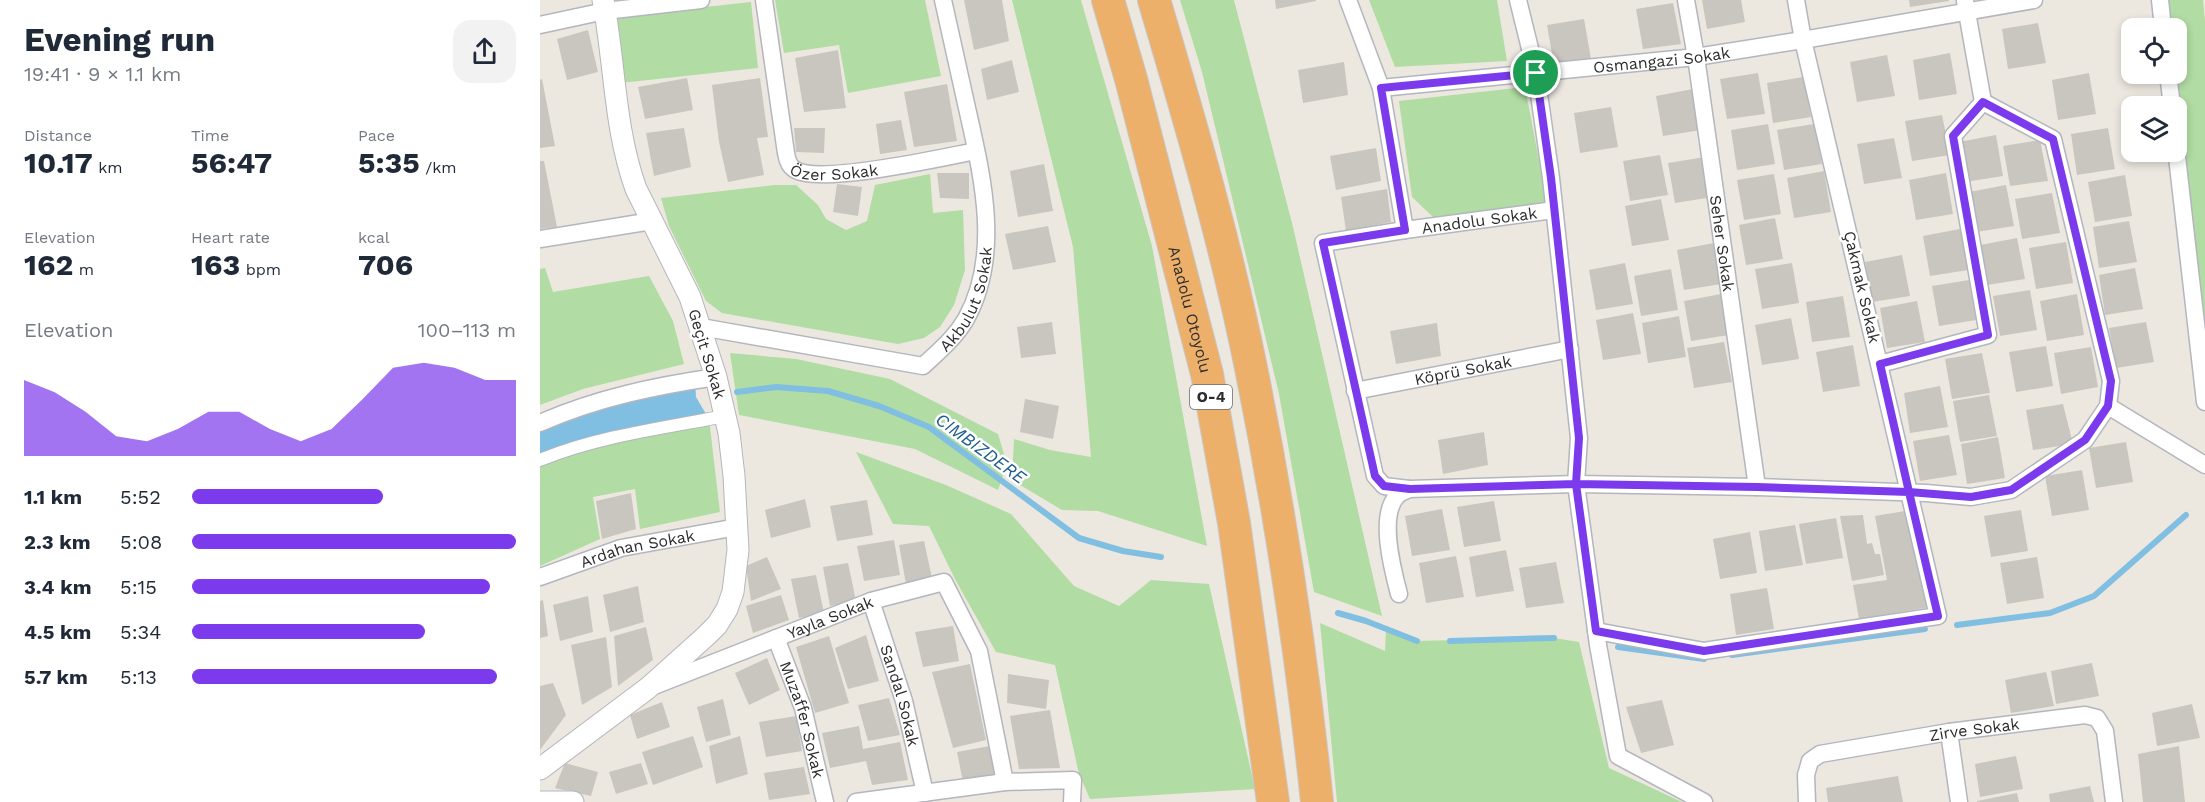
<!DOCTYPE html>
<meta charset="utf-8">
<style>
:root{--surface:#fff;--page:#f2f2f3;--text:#1f2937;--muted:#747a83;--accent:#7c3aed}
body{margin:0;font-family:"Work Sans",sans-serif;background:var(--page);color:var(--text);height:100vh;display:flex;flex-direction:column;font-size:22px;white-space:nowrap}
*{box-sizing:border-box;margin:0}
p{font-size:20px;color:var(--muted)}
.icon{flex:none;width:33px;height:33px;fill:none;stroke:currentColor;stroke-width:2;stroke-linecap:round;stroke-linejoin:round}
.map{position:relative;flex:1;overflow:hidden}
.sheet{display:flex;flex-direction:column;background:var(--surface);width:540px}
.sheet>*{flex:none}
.controls{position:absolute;left:1581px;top:18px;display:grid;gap:12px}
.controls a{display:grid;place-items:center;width:66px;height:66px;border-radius:12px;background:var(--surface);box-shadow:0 3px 9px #0003;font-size:30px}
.pin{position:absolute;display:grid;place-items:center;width:51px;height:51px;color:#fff;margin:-26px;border:3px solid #fff;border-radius:50%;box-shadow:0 2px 6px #0007}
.round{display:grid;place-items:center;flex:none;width:63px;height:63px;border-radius:18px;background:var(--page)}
.head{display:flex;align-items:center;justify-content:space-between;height:102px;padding:0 24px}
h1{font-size:33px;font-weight:700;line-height:45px}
.metrics{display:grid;grid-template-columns:repeat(3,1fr);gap:9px;height:102px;padding:6px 24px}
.metrics div{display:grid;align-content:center}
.metrics b{font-size:30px;font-weight:700}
.metrics small{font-size:16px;font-weight:400}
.metrics p{font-size:16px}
.chart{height:168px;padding:12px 24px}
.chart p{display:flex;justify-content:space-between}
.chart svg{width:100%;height:108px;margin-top:6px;fill:var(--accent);opacity:.7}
ul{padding:0 24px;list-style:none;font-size:20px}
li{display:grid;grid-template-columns:96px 72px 1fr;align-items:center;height:45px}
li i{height:15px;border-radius:8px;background:var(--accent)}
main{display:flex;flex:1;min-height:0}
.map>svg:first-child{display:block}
</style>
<main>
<section class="sheet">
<div class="head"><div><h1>Evening run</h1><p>19:41 · 9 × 1.1 km</p></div><a class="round"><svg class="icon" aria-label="share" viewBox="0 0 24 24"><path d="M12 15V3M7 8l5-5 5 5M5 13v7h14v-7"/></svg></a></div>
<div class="metrics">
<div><p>Distance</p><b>10.17<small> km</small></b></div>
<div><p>Time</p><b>56:47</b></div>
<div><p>Pace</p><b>5:35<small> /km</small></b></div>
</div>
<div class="metrics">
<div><p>Elevation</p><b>162<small> m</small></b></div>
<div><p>Heart rate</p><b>163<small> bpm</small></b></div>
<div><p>kcal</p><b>706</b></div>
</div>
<div class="chart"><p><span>Elevation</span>100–113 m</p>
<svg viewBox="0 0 160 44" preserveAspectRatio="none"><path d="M0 44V13L10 18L20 26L30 36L40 38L50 33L60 26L70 26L80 33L90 38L100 33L110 21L120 8L130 6L140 8L150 13L160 13V44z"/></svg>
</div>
<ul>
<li><b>1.1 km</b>5:52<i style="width:59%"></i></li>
<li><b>2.3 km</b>5:08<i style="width:100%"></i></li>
<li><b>3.4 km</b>5:15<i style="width:92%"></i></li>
<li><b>4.5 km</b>5:34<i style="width:72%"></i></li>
<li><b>5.7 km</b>5:13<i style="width:94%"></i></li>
</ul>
</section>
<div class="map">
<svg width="1665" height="802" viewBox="0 0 1665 802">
<rect width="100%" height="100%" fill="#ece8e0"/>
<g fill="#b1dca3">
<polygon points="235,0 385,0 401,76 308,93 299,45 244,53"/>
<polygon points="472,0 541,0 612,246 667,546 558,511 522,510 472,480 474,439 510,450 551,457 533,247"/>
<polygon points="640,0 694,0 753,227 842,616 774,592 739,394 662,72"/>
<polygon points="829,0 957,0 967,61 855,67"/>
<polygon points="1629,0 1663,0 1665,21 1665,336 1637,70 1636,28 1632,28"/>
<polygon points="211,2 218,68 81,83 74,17"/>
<polygon points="985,87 1007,202 894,218 872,197 859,101"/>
<polygon points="390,174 393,213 423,210 425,270 414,305 400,327 384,338 358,344 182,313 166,301 129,226 121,198 235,185 256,185 278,205 286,219 306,230 327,221 335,185"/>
<polygon points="5,268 13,292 109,276 133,321 144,364 43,389 0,405 0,269"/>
<polygon points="190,353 256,359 350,379 458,434 467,464 458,490 375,449 199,415"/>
<polygon points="169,419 180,512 100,529 95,489 53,497 60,539 0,566 0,462 30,448"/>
<polygon points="316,452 406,485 471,514 534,586 579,606 611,580 669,584 715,789 550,799 539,774 515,665 456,652 416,581 389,526 353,524"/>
<polygon points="780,623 845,651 846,629 875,641 1014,638 1039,642 1069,768 1142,802 797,802"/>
</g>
<polygon fill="#80bee2" points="155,380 156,397 169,419 0,460 0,423"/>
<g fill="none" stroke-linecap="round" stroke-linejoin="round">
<g stroke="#80bee2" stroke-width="6">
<polyline points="197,392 236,387 288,391 339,406 389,427 539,538 583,551 621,557"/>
<polyline points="798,613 826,621 877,641"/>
<polyline points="1417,625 1510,613 1554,596 1646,515"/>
<polyline points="910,641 1014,638"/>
<polyline points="1078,647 1164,659"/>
<polyline points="1192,655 1385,629"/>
</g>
</g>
<g fill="#c8c6be">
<polygon points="424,0 462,0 469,41 434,50"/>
<polygon points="735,0 776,0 776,1 736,9"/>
<polygon points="1162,0 1201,0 1205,22 1167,29"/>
<polygon points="1369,0 1409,0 1409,1 1370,7"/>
<polygon points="1133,3 1141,44 1103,49 1096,9"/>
<polygon points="1044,19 1051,59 1014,65 1007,25"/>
<polygon points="1498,23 1506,63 1468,69 1462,29"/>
<polygon points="48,30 58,72 27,80 17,39"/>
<polygon points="298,50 306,108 264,112 255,58"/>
<polygon points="1410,53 1417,94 1379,100 1373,60"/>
<polygon points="1347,55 1355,96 1317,102 1310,62"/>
<polygon points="472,60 479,92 447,100 441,69"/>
<polygon points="804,62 808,95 763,103 758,70"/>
<polygon points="1218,73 1225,114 1187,119 1180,79"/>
<polygon points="1549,73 1556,114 1518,120 1512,80"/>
<polygon points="1263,77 1271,117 1233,123 1227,83"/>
<polygon points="147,78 153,110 105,119 98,87"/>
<polygon points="220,78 228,137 217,138 224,175 188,182 179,142 172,85"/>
<polygon points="2,79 15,146 0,148 0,80"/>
<polygon points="407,84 417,141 374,147 364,92"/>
<polygon points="1153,89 1161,130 1123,136 1116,96"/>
<polygon points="1071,107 1078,147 1040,153 1034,113"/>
<polygon points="1402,115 1410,155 1372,161 1365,121"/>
<polygon points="361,120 367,150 340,154 336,124"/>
<polygon points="1228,124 1235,164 1197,170 1191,130"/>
<polygon points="1274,124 1282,164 1244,170 1237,130"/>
<polygon points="144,128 151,167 114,176 106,133"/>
<polygon points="254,128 285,128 284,153 256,152"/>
<polygon points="1568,128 1575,169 1537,175 1531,134"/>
<polygon points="1456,135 1463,176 1425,182 1419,142"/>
<polygon points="1354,138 1362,178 1324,184 1317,144"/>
<polygon points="1500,140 1508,181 1470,186 1463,146"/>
<polygon points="836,148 841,181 796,190 790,156"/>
<polygon points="1120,155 1128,195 1090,201 1083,161"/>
<polygon points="1165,157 1173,197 1135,203 1128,163"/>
<polygon points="0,161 4,161 17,227 0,229"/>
<polygon points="504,164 513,211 478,217 470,171"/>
<polygon points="1284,171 1291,212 1254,218 1247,178"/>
<polygon points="397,173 429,173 429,199 400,198"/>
<polygon points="1406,173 1413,214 1376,220 1369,180"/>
<polygon points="1234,174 1241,214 1204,220 1197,180"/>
<polygon points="1585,175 1592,216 1555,222 1548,182"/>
<polygon points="297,184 322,187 318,216 293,212"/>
<polygon points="1466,185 1474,226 1436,232 1429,192"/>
<polygon points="847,189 851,222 806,231 801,197"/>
<polygon points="1512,193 1520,233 1482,239 1475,199"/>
<polygon points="1121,199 1129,240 1092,246 1085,206"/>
<polygon points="1235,218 1243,259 1206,265 1199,225"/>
<polygon points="1589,221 1597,262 1559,268 1553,227"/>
<polygon points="508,226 516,262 473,270 465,234"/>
<polygon points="1420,229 1428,270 1390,276 1383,236"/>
<polygon points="1477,238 1485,279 1447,285 1440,245"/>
<polygon points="1526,242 1533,283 1496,289 1489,248"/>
<polygon points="1174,243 1181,284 1144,290 1137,250"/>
<polygon points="1362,255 1370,296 1332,302 1325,262"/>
<polygon points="1085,263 1093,304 1056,310 1049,270"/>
<polygon points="1252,263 1259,303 1222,309 1215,269"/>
<polygon points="1595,268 1603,309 1565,315 1559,275"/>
<polygon points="1131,269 1138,310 1101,316 1094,276"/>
<polygon points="1429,280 1436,320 1399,326 1392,286"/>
<polygon points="1490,290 1497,330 1460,336 1453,296"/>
<polygon points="1181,294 1189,335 1151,341 1144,301"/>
<polygon points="1537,294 1544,335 1507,341 1500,301"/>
<polygon points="1303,296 1310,337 1272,342 1266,302"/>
<polygon points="1377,301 1385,342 1347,348 1340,308"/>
<polygon points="1093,313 1101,354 1063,360 1056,320"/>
<polygon points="1139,316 1146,357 1108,363 1102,323"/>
<polygon points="1251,318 1259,359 1222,365 1215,325"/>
<polygon points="512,322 516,354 481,358 477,327"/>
<polygon points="1606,322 1614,362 1576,368 1569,328"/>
<polygon points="897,323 901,356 856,364 850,331"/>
<polygon points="1184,342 1192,382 1154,388 1147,348"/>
<polygon points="1313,345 1320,386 1283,392 1276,352"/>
<polygon points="1506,346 1513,386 1476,392 1469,352"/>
<polygon points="1551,347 1558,387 1521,394 1514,353"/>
<polygon points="1442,353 1450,393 1412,399 1405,359"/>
<polygon points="1400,386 1408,427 1370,433 1364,393"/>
<polygon points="1449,395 1457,436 1420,442 1413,401"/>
<polygon points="485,399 519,406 513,439 480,432"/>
<polygon points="1523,404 1533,444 1493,450 1486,410"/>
<polygon points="944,432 948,465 903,474 898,440"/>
<polygon points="1409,435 1417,475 1380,481 1373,441"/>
<polygon points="1458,437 1465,478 1427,484 1421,444"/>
<polygon points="1586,442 1593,482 1556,488 1549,448"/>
<polygon points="1542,470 1549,510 1512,516 1505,476"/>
<polygon points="91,493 96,529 62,539 56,501"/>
<polygon points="265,499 271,527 231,538 225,510"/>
<polygon points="327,500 333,535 297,541 290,506"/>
<polygon points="954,501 961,541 924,547 917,507"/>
<polygon points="902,509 910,550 872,556 865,516"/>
<polygon points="1371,510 1396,606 1319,619 1313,585 1347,580 1335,516"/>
<polygon points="1481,510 1488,551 1451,557 1444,516"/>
<polygon points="1323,515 1327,544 1332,543 1335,554 1340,554 1344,575 1312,581 1300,516"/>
<polygon points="1296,518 1303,558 1266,564 1259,524"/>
<polygon points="1255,525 1263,565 1225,571 1219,531"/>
<polygon points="1210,532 1217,573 1180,579 1173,539"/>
<polygon points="354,540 360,575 324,581 317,546"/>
<polygon points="384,541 392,578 366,584 359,545"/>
<polygon points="966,550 974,591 936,597 929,557"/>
<polygon points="916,556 924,597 886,603 879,563"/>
<polygon points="227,557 241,589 211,601 206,566"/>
<polygon points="1497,557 1504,598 1467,604 1460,563"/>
<polygon points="1016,562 1024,603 986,608 979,568"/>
<polygon points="308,563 316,601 290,606 283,567"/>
<polygon points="276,575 284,613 259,618 251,579"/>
<polygon points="98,586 104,622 70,632 63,595"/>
<polygon points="1227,588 1234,629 1196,635 1190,594"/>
<polygon points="241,595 249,620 213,633 206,606"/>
<polygon points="48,596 53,632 20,641 13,605"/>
<polygon points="3,600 8,636 0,638 0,601"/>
<polygon points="413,626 419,661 383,667 375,632"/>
<polygon points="106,627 113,660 78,686 74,636"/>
<polygon points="326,635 339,681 308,689 295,648"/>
<polygon points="289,636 309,703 275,713 256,647"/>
<polygon points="66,637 72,687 42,705 31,645"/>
<polygon points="227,658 240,690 209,705 195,673"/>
<polygon points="1552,663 1559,696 1516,704 1511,671"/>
<polygon points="430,664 446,740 413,748 392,672"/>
<polygon points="1506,672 1514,706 1471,713 1465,680"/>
<polygon points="468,674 509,680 506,709 467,703"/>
<polygon points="13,683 26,715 0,750 0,686"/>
<polygon points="349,698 360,735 328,741 318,705"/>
<polygon points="183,699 191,735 166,742 157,707"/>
<polygon points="1122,700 1134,745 1101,753 1086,707"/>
<polygon points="122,702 130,727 97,739 90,715"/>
<polygon points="1652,704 1660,738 1617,746 1612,713"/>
<polygon points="510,710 520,768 479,769 470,716"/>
<polygon points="256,716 262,751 226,757 219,722"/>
<polygon points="319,726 323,749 360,742 368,780 332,785 326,761 290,768 282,733"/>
<polygon points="153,736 163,767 113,785 102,752"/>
<polygon points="200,736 208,774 176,784 169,746"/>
<polygon points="450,746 456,777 423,782 417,752"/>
<polygon points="1639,746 1645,802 1603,802 1598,754"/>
<polygon points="1476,756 1483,789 1440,797 1435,764"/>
<polygon points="25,763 58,772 51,796 15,788"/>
<polygon points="101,763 108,784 76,794 69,772"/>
<polygon points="264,767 270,794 229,800 224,773"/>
<polygon points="1358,776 1363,802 1288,802 1286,788"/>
<polygon points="1550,786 1554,802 1510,802 1509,794"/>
<polygon points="1477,793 1479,802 1437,802 1437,801"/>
</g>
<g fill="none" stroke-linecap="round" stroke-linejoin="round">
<g stroke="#b4b5be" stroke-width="14">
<path id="pedestrian" d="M0,460c59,-24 123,-32 185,-44"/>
</g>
<g stroke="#b4b5be" stroke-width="19">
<g id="minor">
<path id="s1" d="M224,0l22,153c1,6 3,13 8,16 24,17 150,-12 182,-18"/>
<path id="s2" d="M808,0l33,88 315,-31 107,-17 231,-40"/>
<polyline points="978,0 996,73 1011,178 1039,438 1036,484 1058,645 1078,756 1164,802"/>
<path id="s3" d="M1146,0l10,57 61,430"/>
<polyline points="1620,0 1623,28"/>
<polyline points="1425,1 1443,102"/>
<polyline points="0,25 65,11 161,0"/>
<polyline points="1628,74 1632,106"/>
<path id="s4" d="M841,88l24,142 149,-20"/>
<polyline points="1636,148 1665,402"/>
<polyline points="865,230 783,243 835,476 844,486 869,489"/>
<polyline points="0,239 112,221"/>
<path id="s5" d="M161,327l222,39c16,-15 32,-28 43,-47 36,-65 16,-144 1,-211 -8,-36 -16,-72 -24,-108"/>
<polyline points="1340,364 1448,335 1413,136 1443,102"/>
<path id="s6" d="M815,391l215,-42"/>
<polyline points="1568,406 1665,465"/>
<path d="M0,423c57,-25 115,-37 176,-46"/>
<path id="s7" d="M0,577l81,-29 116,-21"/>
<path d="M859,594c-6,-23 -21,-78 -2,-98 2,-3 9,-5 12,-7l167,-5 181,3 169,6 45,4 40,-7 74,-50 23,-34 3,-25 -58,-242 -70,-37"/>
<path id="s8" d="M331,601l33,100 21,92"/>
<polyline points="1056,631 1164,651 1398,616 1263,40 1256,0"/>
<path id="s9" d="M236,638l27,70 22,94"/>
<path id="s10" d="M114,686l217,-85 73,-19 35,69 26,131"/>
<polyline points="1409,732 1419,802"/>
<polyline points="316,802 465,782 533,780 532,802"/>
<path id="s11" d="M1267,802l-1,-27 4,-14 10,-7 129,-22 136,-17 12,3 8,13 9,71"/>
</g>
</g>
<g stroke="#b4b5be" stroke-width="23">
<g id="tertiary">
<path d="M0,769l108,-81 59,-53 10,-10 10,-16 6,-17 5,-42 -4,-74 -5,-43 -13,-56 -26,-80 -54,-108c-22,-61 -21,-126 -33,-189"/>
<polyline points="0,802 33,802"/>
</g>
</g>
<g stroke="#c8c8c8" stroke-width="34">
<g id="motorway">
<path id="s12" d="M568,0l23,79 76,295 27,149 39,279"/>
<path d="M614,0c36,121 72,244 97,368 29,143 51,289 66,434"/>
</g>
</g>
<use href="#pedestrian" stroke="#fff" stroke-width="12"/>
<use href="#minor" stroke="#fff" stroke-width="16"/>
<use href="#tertiary" stroke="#fff" stroke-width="21"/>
<use href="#motorway" stroke="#ecb06b" stroke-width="32"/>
</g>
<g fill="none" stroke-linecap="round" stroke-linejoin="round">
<g stroke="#fff" stroke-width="12">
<polyline id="route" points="996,73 1011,178 1039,438 1036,484 1056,631 1164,651 1398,616 1369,492 1431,497 1471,490 1545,440 1568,406 1571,381 1513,139 1443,102 1413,136 1448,335 1340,364 1369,492 1217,487 1036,484 870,489 844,486 835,476 783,243 865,230 841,88 996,73"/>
</g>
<use href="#route" stroke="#7c3aed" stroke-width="8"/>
</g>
<g text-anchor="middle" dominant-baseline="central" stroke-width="5" stroke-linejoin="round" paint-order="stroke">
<rect fill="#fff" stroke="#6b6b6b" stroke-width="1.5" x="650" y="385" width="42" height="24" rx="4.5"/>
<g font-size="15" font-weight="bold" fill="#2c2c2c">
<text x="671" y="397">O-4</text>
</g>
<g font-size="16" fill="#2c2c2c" stroke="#fff">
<text stroke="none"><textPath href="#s2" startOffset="376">Osmangazi Sokak</textPath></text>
<text stroke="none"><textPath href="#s1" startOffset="214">Özer Sokak</textPath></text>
<text stroke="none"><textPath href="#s4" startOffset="219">Anadolu Sokak</textPath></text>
<text stroke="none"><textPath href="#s3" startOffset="246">Seher Sokak</textPath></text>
<text transform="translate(1322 287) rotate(77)">Çakmak Sokak</text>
<text stroke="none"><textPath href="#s5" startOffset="308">Akbulut Sokak</textPath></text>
<text stroke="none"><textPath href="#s12" startOffset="320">Anadolu Otoyolu</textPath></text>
<text transform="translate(167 354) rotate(73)">Geçit Sokak</text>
<text stroke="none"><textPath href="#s6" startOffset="110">Köprü Sokak</textPath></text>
<text stroke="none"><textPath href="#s7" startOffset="102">Ardahan Sokak</textPath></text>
<text stroke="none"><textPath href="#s10" startOffset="189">Yayla Sokak</textPath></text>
<text stroke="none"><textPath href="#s8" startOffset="99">Sandal Sokak</textPath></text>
<text stroke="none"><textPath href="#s9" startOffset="86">Muzaffer Sokak</textPath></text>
<text stroke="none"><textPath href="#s11" startOffset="210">Zirve Sokak</textPath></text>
</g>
<g font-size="18" font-style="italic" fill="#1d5d8f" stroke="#fff">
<text transform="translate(441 448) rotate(36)">CIMBIZDERE</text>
</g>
</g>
</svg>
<div class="controls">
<a><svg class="icon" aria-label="locate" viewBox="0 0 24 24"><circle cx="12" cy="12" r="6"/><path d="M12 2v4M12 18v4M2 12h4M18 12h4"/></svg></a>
<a><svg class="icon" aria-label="layers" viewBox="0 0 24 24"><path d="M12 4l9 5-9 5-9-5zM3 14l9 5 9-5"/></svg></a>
</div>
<div class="pin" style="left:996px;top:73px;background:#1e9e55"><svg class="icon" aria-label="arrive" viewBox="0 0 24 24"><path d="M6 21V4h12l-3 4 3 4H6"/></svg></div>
</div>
</main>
